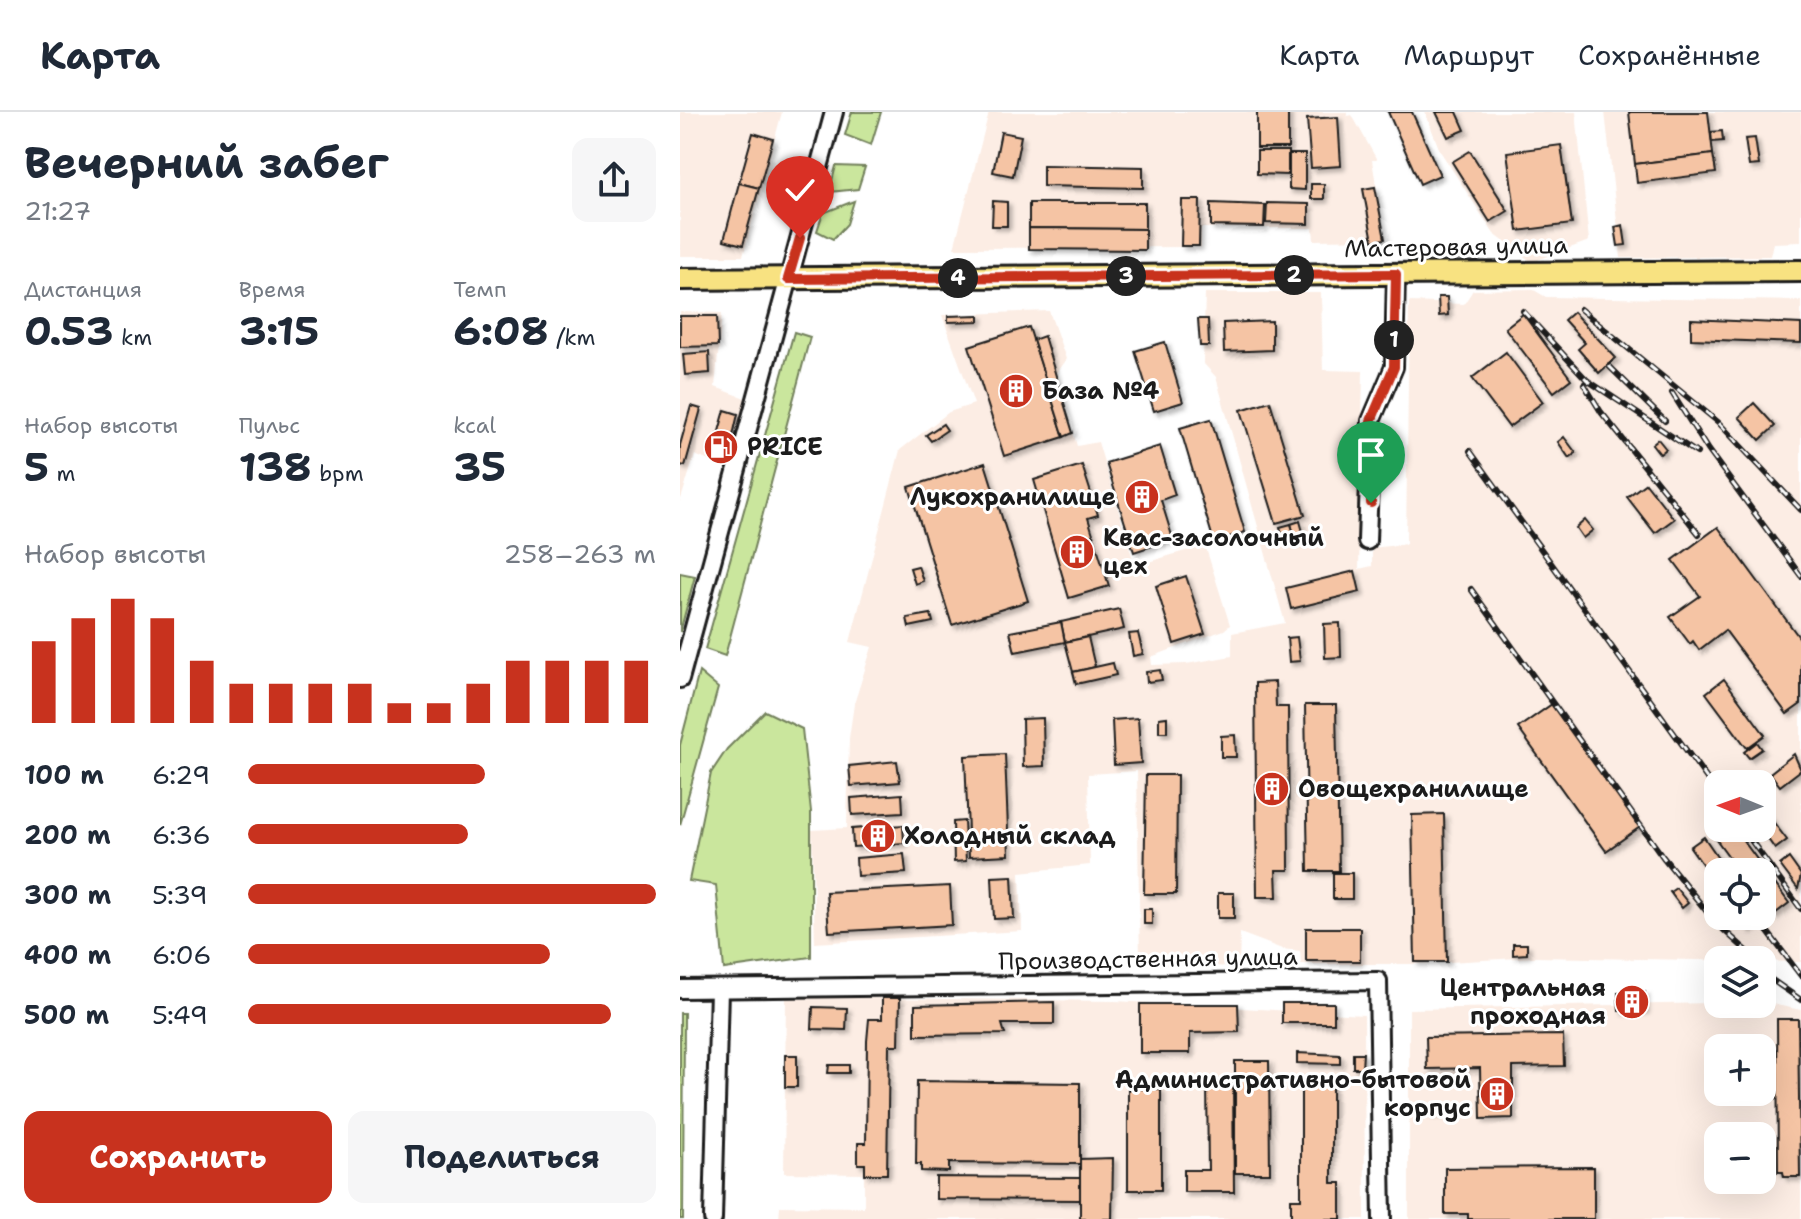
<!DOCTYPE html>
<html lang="ru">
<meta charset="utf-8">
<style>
:root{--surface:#fff;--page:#f6f6f7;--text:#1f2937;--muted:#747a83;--line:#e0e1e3;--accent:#c8321e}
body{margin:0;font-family:"Shantell Sans",sans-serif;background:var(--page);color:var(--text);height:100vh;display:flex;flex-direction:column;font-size:30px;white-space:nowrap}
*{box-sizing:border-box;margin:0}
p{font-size:26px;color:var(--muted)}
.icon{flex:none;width:44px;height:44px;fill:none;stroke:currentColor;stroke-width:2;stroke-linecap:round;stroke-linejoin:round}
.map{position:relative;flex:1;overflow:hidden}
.side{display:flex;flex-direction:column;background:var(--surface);width:680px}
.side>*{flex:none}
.needle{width:52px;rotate:271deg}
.fabs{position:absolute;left:1024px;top:658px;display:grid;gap:16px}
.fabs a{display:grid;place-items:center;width:72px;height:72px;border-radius:16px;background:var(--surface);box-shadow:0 8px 32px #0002;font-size:40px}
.pin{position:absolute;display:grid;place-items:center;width:68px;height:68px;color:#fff;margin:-82px -34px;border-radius:50% 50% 50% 0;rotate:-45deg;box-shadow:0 0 8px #0007}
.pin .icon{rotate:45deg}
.km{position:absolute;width:40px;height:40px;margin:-20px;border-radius:50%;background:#222;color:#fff;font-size:22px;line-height:40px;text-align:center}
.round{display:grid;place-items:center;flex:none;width:84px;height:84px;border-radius:16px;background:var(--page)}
.head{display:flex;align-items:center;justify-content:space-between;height:136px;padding:0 24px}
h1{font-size:44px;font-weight:700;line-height:60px}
.figures{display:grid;grid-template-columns:repeat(3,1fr);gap:12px;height:136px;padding:8px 24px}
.figures div{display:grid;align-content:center}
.figures b{font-size:40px;font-weight:700}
.figures small{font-size:22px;font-weight:400}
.figures p{font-size:22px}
.chart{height:224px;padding:16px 24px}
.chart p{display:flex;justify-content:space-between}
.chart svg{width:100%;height:144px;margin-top:8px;stroke:var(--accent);stroke-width:6}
.action{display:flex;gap:16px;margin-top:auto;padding:16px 24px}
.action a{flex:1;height:92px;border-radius:16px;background:var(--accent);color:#fff;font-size:32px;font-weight:700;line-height:92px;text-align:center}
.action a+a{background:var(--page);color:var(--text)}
ul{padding:0 24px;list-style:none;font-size:26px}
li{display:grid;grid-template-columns:128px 96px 1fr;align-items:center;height:60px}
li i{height:20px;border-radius:10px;background:var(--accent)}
header{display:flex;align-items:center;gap:48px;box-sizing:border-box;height:112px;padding:0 40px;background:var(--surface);border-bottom:2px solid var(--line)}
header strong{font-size:38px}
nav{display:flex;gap:44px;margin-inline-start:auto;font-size:28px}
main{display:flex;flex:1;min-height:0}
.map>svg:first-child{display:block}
</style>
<header>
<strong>Карта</strong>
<nav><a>Карта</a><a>Маршрут</a><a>Сохранённые</a></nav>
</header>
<main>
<section class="side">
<div class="head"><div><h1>Вечерний забег</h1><p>21:27</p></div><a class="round"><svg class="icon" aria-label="share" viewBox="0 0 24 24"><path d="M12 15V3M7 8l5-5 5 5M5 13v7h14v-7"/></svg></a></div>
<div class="figures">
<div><p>Дистанция</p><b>0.53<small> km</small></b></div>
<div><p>Время</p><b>3:15</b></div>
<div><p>Темп</p><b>6:08<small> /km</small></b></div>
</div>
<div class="figures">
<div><p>Набор высоты</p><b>5<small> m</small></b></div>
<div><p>Пульс</p><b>138<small> bpm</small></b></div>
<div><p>kcal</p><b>35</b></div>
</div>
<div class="chart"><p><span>Набор высоты</span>258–263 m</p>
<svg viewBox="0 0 160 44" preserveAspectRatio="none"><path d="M5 44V19M15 44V12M25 44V6M35 44V12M45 44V25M55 44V32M65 44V32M75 44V32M85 44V32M95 44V38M105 44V38M115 44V32M125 44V25M135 44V25M145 44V25M155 44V25"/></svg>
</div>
<ul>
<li><b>100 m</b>6:29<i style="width:58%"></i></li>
<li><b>200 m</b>6:36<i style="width:54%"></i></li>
<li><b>300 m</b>5:39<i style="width:100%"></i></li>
<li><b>400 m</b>6:06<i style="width:74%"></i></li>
<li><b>500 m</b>5:49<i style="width:89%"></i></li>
</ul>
<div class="action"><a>Сохранить</a><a>Поделиться</a></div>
</section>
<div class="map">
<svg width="1121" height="1107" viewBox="0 0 1121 1107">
<defs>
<filter id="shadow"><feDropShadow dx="3.5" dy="3.5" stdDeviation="2" flood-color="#0004"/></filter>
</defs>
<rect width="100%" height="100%" fill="#fff"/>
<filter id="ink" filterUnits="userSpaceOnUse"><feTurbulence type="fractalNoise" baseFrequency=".0125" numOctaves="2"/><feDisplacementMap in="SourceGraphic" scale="16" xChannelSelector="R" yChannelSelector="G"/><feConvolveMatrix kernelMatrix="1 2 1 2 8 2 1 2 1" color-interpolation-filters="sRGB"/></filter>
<g filter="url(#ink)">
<g fill="#fcede4" fill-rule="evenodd">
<polygon points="0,0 102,0 63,144 0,144"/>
<polygon points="309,0 666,0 668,4 672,3 697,48 692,48 705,127 634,128 633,116 521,116 521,135 274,136"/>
<polygon points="745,0 896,0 909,129 852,150 814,122 760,39"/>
<polygon points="925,0 1121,0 1121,130 1093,131 1090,144 941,146"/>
<path d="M852,177l14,8 255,4v661l-265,-5 -121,7h-114l-1,-13 -18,-2 -42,-16 -1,34 -99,-3 -3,-193 -49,3 2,91 -70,7 2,59 -207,12 -3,-113 35,-2 2,-90 5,-34 18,-57 -22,-5 50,-192 49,-38 25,-8 -32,-89 107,-4 17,48 -10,14 21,73 21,-4 37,124 70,-21 25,80 -6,5 -73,27 1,8 34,-1 46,-8v-23l53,-10 -69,-246 -13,-14 2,-70h116l2,77 40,1 -4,198 13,-3v-18l34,-4 3,-242 55,2 9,-14zM1038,672h44v44h-44zM1038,760h44v44h-44z"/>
<polygon points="0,200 42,201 35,275 68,287 43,355 15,343 0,390"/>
<polygon points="106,885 435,889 684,903 685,1107 99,1107 100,1094 184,1095 184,1062 104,1061"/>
<path d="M1082,890l39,8v209h-392v-210zM1038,936h44v44h-44zM1038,1024h44v44h-44z"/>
</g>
<g fill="#cae69d" stroke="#73815c" stroke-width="2">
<polygon points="172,0 201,0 191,33 165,23"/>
<polygon points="156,54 185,55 178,77 149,80"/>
<polygon points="174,89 167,112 153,127 137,119 143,101"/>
<polygon points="114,220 130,225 45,544 25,537"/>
<polygon points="0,461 15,464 0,520"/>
<polygon points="19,560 38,576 0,713 0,633"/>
<polygon points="85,599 122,617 131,700 131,845 44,857 36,773 9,769 31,661 47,637"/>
<polygon points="0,901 4,901 3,1107 0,1107"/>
</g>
<g fill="#f5c4a4" stroke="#1c1c1c" stroke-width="2" filter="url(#shadow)">
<rect x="577" y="0" width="31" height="36"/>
<polygon points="708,0 732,0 760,63 740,72"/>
<polygon points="756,0 777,0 785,18 768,25"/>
<polygon points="949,0 1028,0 1033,42 955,52"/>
<polygon points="658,5 661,54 631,56 627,7"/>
<polygon points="1042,19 1043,29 1032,30 1031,20"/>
<polygon points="321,20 341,24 333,64 313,60"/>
<polygon points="73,21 93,27 79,76 59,71"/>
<polygon points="1075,26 1079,53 1069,54 1065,27"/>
<polygon points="881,33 892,112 838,119 827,40"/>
<polygon points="577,39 608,39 608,63 577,62"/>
<polygon points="790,39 828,99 810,110 772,50"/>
<polygon points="609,42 625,42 625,78 609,77"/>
<polygon points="1033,42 1036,61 957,71 955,52"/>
<polygon points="363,53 463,55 463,76 363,74"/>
<polygon points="59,71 79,76 63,133 44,128"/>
<rect x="631" y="72" width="13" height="15"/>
<polygon points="695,75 705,127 693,129 683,77"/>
<polygon points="502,88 520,88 519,134 501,134"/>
<polygon points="313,89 327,90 327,114 312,114"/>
<polygon points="349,91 465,91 465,117 349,116"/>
<polygon points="531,91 585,93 584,115 531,114"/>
<polygon points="587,91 629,92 629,112 586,111"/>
<polygon points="943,113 946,133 938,134 935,115"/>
<polygon points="349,116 465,117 465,138 349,137"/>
<polygon points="758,185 767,185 768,203 759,204"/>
<polygon points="893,200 936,246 919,261 898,237 905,231 884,208"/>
<polygon points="843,202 891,267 874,280 825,216"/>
<polygon points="299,203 299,209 268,210 268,204"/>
<polygon points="0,204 37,204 38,234 0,235"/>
<polygon points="518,207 528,207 529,234 520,234"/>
<polygon points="1011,207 1121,212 1121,231 1011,227"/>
<polygon points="592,209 592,238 544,240 543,211"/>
<polygon points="349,215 384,325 324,344 289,234"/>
<polygon points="364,224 393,321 384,325 353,228"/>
<polygon points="485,230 503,290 474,299 455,239"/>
<polygon points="29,240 30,261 5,263 3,242"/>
<polygon points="826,240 863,290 829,315 792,266"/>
<polygon points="590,289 625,403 596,411 561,298"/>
<polygon points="1074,291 1095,314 1080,328 1059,305"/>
<polygon points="11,294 21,297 5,354 0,353 0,333"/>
<polygon points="45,298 58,302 49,341 39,342 34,337"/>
<polygon points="531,307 565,420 534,430 500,316"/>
<polygon points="263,312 267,318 251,329 246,323"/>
<polygon points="884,325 896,341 889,346 878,330"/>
<polygon points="978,327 986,337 980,342 972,332"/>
<polygon points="480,334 495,383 481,388 493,427 454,440 426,351"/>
<polygon points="305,351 348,489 272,513 229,375"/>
<polygon points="402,353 418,403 408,406 429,474 389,486 354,368"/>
<polygon points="966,371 994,407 975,421 947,385"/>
<polygon points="905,408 913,418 903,426 896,416"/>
<polygon points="620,409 625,427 616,430 611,412"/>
<polygon points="611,412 615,426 604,429 600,415"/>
<polygon points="1038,415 1121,528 1121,592 1107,602 1045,518 1019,538 1013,529 1010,532 990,505 1020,484 993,448"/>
<polygon points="238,454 243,469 235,472 230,456"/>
<polygon points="675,459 680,480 611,497 606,476"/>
<polygon points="506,464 525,522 494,532 476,474"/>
<polygon points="439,497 444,517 385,530 381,510"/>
<polygon points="251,502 253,510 229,515 227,506"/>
<polygon points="381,510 385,530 335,540 330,520"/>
<polygon points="660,511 661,545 645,546 644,512"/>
<polygon points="458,521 463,542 453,544 449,522"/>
<polygon points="408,525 415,555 393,560 385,530"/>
<polygon points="617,525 620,549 609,550 607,526"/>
<polygon points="433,551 436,563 396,572 393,560"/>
<polygon points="480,558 482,568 467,570 466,560"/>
<polygon points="1044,567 1085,623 1067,636 1026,581"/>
<polygon points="595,570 596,595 608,595 609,758 596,758 597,785 577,785 575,571"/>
<polygon points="872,592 960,715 926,739 838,616"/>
<polygon points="625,593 656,593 659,759 628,759"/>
<polygon points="487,605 487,620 479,620 479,606"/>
<polygon points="363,606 364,654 343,655 342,607"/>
<polygon points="458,606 461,651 434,653 432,608"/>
<polygon points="555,623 556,645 541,645 541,624"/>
<polygon points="1077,630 1082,637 1069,646 1064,640"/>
<polygon points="325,642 329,743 289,745 285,644"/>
<polygon points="1114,642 1121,658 1100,674 1090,661"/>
<polygon points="217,649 220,670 171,674 169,654"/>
<polygon points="466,663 497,663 496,782 464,782"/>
<polygon points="222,682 223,700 172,703 171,686"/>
<polygon points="1082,695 1107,728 1095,737 1080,716"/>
<polygon points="764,702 767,850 735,850 732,703"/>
<polygon points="284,709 286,749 274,750 273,710"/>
<polygon points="223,713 224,731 173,735 172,717"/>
<polygon points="1042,716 1054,716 1109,791 1092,804 1082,791 1082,760 1060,760 1033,723"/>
<polygon points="1024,725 1048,760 1038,760 1038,774 1010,735"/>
<polygon points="224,742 226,761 177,764 176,746"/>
<polygon points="1109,746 1121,763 1118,777 1100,753"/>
<rect x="653" y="761" width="19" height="26"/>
<polygon points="332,764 334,806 314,807 312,765"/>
<polygon points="270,774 272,813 149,820 146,780"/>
<polygon points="996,776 1008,791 1002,796 990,780"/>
<rect x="538" y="781" width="16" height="25"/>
<rect x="464" y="797" width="8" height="15"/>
<polygon points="1059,804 1078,804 1081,808 1068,817"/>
<rect x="626" y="816" width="54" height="33"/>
<polygon points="833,832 847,832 847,842 833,843"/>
<polygon points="965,880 965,898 939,899 938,881"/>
<polygon points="202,886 220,886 219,933 209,933 207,1062 185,1062 185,1052 178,1052 178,1031 186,1031 187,929 189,907 202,907"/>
<polygon points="374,890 374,912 322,912 325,922 235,923 235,893"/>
<rect x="602" y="891" width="52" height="20"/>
<polygon points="460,892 558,892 559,920 510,921 510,941 460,941"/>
<polygon points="133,895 167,896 166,918 132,917"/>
<polygon points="1097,907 1118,907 1120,1065 1104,1065 1103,1060 1098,1060"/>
<polygon points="883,923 884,954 833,955 833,1006 801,1007 800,956 747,957 746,925"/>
<polygon points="617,941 660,943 660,952 617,951"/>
<polygon points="673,941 683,941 682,956 673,956"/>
<rect x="105" y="943" width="12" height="32"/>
<polygon points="555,949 589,949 590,1061 555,1061"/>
<polygon points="149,953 169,953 169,961 148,961"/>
<polygon points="621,966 652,966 652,1071 661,1071 661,1107 611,1107 611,1087 621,1087"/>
<polygon points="527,968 553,968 554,1080 504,1080 504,1058 528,1058"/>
<polygon points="237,969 400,971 400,1052 269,1051 269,1060 241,1059 241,1052 236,1052"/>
<rect x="448" y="977" width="33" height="101"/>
<polygon points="748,993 761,993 761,1001 749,1002"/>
<polygon points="433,1046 432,1107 400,1107 400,1047"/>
<polygon points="914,1055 914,1107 788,1107 788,1102 765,1102 765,1056"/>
<polygon points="256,1065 400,1066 400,1088 256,1087"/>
</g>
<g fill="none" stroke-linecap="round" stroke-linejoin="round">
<g stroke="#1c1c1c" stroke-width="22">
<g id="minor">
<polyline points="687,429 691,309 714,255 716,162"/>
<polyline points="0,567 154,0"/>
<polyline points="0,877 698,869 702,1107"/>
<polyline points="33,1107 39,877"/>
</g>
</g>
<g stroke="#1c1c1c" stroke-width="26">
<polyline id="major" points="0,167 1121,159"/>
</g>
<use href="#minor" stroke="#fff" stroke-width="16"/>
<use href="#major" stroke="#f8e281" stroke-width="20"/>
<g stroke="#1c1c1c" stroke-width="6">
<g id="rail">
<polyline points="900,197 1038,310 1121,398"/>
<polyline points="843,199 907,268 1017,341"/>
<polyline points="929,254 985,309"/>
<polyline points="904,272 921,300 1019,422"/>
<polyline points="992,281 1028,338 1121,464"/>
<polyline points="790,339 1038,682"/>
<polyline points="791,477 983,745 1036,811 1077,848"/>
<polyline points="1062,716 1121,797"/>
<polyline points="1081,811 1121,864"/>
<polyline points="1048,845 1054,848"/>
<polyline points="1082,861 1121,888"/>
</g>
</g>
<use href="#rail" stroke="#fff" stroke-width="3" stroke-dasharray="9" stroke-linecap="butt"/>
</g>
</g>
<g fill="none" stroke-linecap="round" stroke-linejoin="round" filter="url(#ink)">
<g stroke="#fff" stroke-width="16">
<polyline id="route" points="120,126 108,167 716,162 714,255 691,309 691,391"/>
</g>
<use href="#route" stroke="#c8321e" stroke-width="10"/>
</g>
<defs>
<g id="building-disc" transform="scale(1.8)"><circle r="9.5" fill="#c8321e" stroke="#fff"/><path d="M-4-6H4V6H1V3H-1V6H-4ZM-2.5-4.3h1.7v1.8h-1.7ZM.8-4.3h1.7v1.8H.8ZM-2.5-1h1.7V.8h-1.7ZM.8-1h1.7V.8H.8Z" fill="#fff"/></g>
<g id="fuel-disc" transform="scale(1.8)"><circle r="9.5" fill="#c8321e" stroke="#fff"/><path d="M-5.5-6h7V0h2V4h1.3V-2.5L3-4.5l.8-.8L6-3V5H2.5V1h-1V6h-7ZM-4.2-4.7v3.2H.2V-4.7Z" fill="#fff"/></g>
</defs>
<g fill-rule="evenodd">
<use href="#building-disc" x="336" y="279"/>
<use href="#fuel-disc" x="41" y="335"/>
<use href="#building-disc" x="462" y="385"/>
<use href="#building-disc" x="397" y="440"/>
<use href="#building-disc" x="592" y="677"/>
<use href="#building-disc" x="198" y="724"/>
<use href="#building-disc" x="952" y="890"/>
<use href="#building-disc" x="817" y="982"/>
</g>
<g text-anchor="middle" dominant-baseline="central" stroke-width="6" stroke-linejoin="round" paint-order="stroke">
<g font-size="24" fill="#1c1c1c" stroke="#fff">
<text transform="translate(776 135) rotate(-1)">Мастеровая улица</text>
<text transform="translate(468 847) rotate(-1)">Производственная улица</text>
</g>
<g font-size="24" font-weight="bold" fill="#1c1c1c" stroke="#fff" text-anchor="start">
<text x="362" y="279">База №4</text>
<text x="67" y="335">PRICE</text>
<text x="436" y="385" text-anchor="end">Лукохранилище</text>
<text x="423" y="426">Квас-засолочный<tspan x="423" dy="28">цех</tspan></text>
<text x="618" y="677">Овощехранилище</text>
<text x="224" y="724">Холодный склад</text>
<text x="926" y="876" text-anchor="end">Центральная<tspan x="926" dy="28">проходная</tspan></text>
<text x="791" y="968" text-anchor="end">Административно-бытовой<tspan x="791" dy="28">корпус</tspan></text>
</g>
</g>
</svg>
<div class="fabs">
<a><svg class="needle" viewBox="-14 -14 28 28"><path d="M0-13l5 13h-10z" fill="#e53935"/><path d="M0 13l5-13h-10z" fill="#747a83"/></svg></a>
<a><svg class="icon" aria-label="locate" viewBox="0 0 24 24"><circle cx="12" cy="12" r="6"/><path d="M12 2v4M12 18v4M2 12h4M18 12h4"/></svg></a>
<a><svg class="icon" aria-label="layers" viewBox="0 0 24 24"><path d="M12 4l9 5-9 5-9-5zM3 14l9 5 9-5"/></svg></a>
<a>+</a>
<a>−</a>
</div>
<div class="pin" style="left:691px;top:391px;background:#1e9e55"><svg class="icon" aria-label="arrive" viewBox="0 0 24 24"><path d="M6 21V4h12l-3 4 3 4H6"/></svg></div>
<div class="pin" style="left:120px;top:126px;background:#d93025"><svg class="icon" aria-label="check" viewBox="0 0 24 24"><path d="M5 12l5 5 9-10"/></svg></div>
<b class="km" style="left:714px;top:228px">1</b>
<b class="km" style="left:614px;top:163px">2</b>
<b class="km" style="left:446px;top:164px">3</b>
<b class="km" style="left:278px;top:166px">4</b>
</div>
</main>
